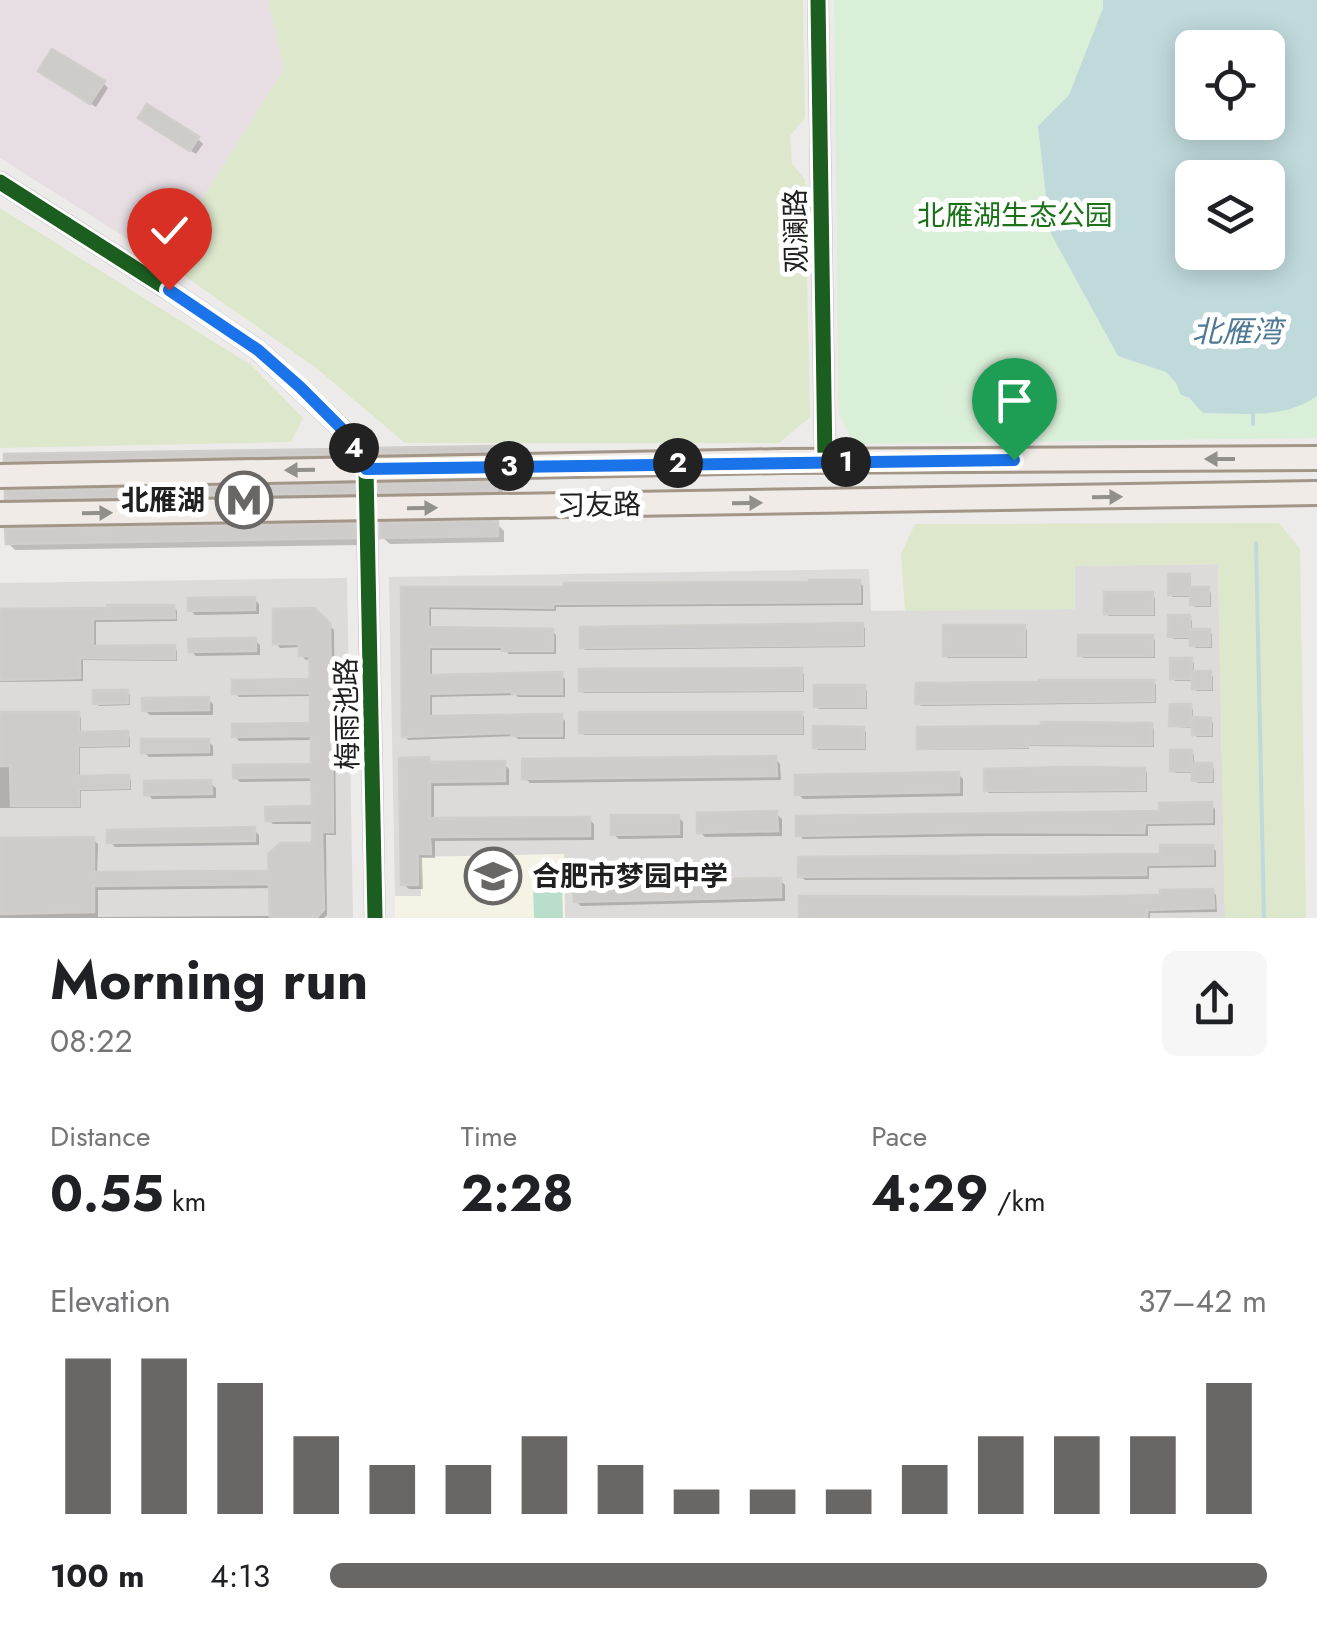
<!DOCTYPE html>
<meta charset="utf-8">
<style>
:root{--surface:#fff;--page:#f6f6f6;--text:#202124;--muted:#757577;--accent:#686766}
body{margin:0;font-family:Jost,"Noto Sans SC",sans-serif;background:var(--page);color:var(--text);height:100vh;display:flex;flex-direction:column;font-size:38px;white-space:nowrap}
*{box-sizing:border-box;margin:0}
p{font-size:32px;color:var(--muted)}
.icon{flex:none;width:55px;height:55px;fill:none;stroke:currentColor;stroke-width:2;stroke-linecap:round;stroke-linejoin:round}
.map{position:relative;height:918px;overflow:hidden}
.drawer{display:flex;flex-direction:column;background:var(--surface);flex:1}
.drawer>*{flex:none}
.tools{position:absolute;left:1175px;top:30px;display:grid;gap:20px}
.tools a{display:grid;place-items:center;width:110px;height:110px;border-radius:15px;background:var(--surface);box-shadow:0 5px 25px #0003;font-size:50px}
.pin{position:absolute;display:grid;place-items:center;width:85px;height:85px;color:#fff;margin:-102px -42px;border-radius:50% 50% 50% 0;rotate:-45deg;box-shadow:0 0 10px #0007}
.pin .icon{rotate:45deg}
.km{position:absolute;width:50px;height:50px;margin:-25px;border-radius:50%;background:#222;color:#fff;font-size:28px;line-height:50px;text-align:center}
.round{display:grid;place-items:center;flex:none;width:105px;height:105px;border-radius:15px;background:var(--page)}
.summary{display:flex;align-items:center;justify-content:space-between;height:170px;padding:0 50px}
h1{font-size:55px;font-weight:700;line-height:75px}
.metrics{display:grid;grid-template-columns:repeat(3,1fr);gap:15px;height:170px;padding:10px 50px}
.metrics div{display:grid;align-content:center}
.metrics b{font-size:50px;font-weight:700}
.metrics small{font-size:28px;font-weight:400}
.metrics p{font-size:28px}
.chart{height:280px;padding:20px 50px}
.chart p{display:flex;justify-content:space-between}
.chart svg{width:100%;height:180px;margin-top:10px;stroke:var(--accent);stroke-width:6}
ul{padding:0 50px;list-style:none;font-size:32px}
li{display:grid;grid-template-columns:160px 120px 1fr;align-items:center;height:75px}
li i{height:25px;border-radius:12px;background:var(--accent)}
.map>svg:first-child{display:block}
</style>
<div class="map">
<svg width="1317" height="918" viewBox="0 0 1317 918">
<rect width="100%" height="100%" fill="#edebe9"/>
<g fill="#dddbda">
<polygon points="1218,564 1225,918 565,918 563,854 421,857 421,896 395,896 389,577 869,569 871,611 1074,609 1075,566"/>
<polygon points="347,578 353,918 0,918 0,583"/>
</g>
<polygon fill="#e6dee3" points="0,0 268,0 284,69 163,261 0,158"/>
<polygon fill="#f5f3e6" points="564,854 565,918 395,918 395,896 421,896 420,857"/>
<g fill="#dce7cc">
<polygon points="268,0 803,0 805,118 790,136 792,163 805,180 810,417 779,443 405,443 315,367 163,261 284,69"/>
<polygon points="0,208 251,365 303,418 291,442 0,448"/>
<polygon points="1279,523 1300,549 1306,918 1225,918 1218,564 1075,566 1075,609 905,611 901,554 915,524"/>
</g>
<path fill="#daefd8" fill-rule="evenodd" d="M834,0h483v438l-463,6 -15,-30zM1192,48h76v74h-76zM1192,178h76v74h-76z"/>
<polygon fill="#b9decb" points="533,888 562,888 563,918 534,918"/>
<path fill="#c0dadc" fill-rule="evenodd" d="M1103,0h214v396c-33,24 -76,17 -114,17l-37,-41 -48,-16 -68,-124 -12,-106 31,-31 34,-87zM1192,48h76v74h-76zM1192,178h76v74h-76z"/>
<g fill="#0003" fill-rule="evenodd">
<polygon points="46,76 103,83 108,88 96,107"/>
<polygon points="148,108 198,139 203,144 196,154 146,123"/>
<polygon points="495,449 503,456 381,460 373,451"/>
<polygon points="338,451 347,461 14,467 7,460"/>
<polygon points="496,484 503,491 503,497 389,499 381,492"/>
<polygon points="353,487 360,494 360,500 15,505 7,498"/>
<polygon points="497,524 504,531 504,542 390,544 382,537"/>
<polygon points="354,526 361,533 361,545 15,550 8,543"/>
<polygon points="1188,576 1191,579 1191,590 1208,590 1211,593 1211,607 1195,607 1192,604 1192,597 1173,597 1170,594"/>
<polygon points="859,582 863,586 863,605 556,607 556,611 431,609 431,630 552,631 556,635 556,654 509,654 505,650 432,650 432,677 561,675 565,679 565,697 518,697 516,695 432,697 432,719 561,717 565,721 565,739 518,739 515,736 408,740 405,736 403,590"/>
<polygon points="1152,595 1155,598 1155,616 1109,616 1106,613"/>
<polygon points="254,599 259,604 259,614 195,615 190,610"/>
<polygon points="173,607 177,611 177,621 96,622 96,648 174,647 177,651 177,661 83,660 83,681 0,682 0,611"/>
<path d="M313,611l21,19 2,205h-10l1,80 -3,3h-324v-78h93l5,4 -1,31 174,-2 44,-28 -1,-21h-41l-5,-4 46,-11v-28l-74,1 -5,-5 79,-11 -1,-26 -74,1 -4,-5 78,-11 -1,-29 -73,1 -4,-4 77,-11v-23l-6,1 -5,-5v-8l-21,1 -4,-5zM272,888v28l-174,1v-27z"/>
<polygon points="1189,618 1192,621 1192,631 1209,631 1212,634 1212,648 1196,648 1193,645 1193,639 1174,639 1171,636"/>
<polygon points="862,626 865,628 865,647 585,650 582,647"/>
<polygon points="1024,627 1027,630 1027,658 948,658 945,655"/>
<polygon points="1152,637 1155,640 1155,658 1083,658 1081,655"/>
<polygon points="255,640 260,645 260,655 196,656 191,651"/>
<polygon points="1191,660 1194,663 1194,674 1210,674 1213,677 1213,691 1197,691 1194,688 1194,681 1175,681 1172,678"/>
<polygon points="801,671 804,674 804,692 584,693 581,690"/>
<polygon points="1153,682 1156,685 1156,703 921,706 918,703"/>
<polygon points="864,688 867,691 867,709 819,709 816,706"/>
<polygon points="127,692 130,695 130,705 99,706 96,703"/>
<polygon points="208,699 213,704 213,715 150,715 144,710"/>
<polygon points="1190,707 1193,710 1193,720 1210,720 1213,723 1213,737 1197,737 1194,734 1194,728 1175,727 1172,724"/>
<polygon points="801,714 804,717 804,735 584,735 581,732"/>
<polygon points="0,715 78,715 81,718 81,735 127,734 130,737 130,747 80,748 80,778 128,777 131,780 131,790 81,791 81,808 0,808"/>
<polygon points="1151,726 1154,729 1154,747 1029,746 1029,749 922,750 919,748"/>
<polygon points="863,729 866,732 866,750 818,750 815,747"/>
<polygon points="208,741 213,746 213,756 149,757 144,752"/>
<polygon points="1191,752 1194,755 1194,766 1211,766 1214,769 1214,783 1198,783 1195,780 1195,773 1176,773 1173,770"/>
<polygon points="775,758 780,764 781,780 530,783 525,778"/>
<polygon points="428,760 433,764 504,764 509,769 509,785 434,786 434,820 589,819 594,824 594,840 435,841 435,858 422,858 423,889 409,889 403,884"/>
<polygon points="1144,770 1147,773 1147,792 989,793 986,790"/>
<polygon points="958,774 963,779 963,796 803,799 798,794"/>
<polygon points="210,783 216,788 216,798 152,799 147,793"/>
<polygon points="1211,805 1215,809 1215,825 1148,826 1148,836 989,836 803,839 799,835 1162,814"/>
<polygon points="776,814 782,819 782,836 705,837 700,832"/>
<polygon points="678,817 683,822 683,838 619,839 613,834"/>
<polygon points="254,830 259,835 259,845 115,847 110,842"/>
<polygon points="1212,847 1216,851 1216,867 1149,868 1149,879 805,880 800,876 1163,856"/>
<polygon points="780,880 785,885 785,901 581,906 576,901"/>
<polygon points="1212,891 1216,895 1217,912 1150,913 1150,918 804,918 802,916 1163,898"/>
</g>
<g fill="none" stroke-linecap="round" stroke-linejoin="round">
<g stroke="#c0dadc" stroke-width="4">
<polyline points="1178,382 1182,393 1190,396"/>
<polyline points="1253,409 1253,424"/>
<polyline points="1256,543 1264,918"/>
</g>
</g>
<g fill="#ceccca" stroke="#d0cdca" stroke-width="2.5">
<polygon points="52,49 105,81 90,104 38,71"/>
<polygon points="147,104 199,137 190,151 138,118"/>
<polygon points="496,446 497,451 372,454 368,448"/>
<polygon points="339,449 343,454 4,461 4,454"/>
<polygon points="497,481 497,491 379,493 379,484"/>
<polygon points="354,484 354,493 5,499 5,491"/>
<polygon points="498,521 498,536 380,538 380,523"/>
<polygon points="355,523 355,538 6,544 5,529"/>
<polygon points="1168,574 1190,574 1189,595 1168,595"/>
<polygon points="809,580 860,580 860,602 553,604 553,608 428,606 428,627 553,629 553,651 502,651 502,647 429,647 429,675 562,672 562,694 512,694 512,692 429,694 429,716 562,714 562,736 511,736 511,733 402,737 401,587 564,587 564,583 809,582"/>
<rect x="1190" y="587" width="19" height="18"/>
<rect x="1104" y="592" width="49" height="22"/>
<polygon points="255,597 255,610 188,611 188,598"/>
<polygon points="107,605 174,605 175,618 93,619 93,646 175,645 175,659 80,658 80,678 0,680 0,609 107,608"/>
<polygon points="314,608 330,623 332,722 333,832 322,832 324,910 316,918 270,918 269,884 94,886 94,912 0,914 0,838 94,837 94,872 269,871 268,854 280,843 312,843 312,820 266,821 265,807 312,806 311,777 233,778 233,765 311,764 311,736 232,737 232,724 310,723 310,693 232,694 232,680 310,679 309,656 299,656 299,644 273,644 273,609"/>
<rect x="1168" y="615" width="22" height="22"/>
<polygon points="863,623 863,645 580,648 580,627"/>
<rect x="943" y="625" width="82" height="31"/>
<rect x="1190" y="629" width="20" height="17"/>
<rect x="1078" y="635" width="75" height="21"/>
<polygon points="256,638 256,651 189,652 188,639"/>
<rect x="1170" y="658" width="22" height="21"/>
<polygon points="802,668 802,690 579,691 579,669"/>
<rect x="1192" y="671" width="19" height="18"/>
<polygon points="1039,680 1154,680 1154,701 915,704 916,683 1039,682"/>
<rect x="814" y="685" width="51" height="22"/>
<polygon points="93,690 128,690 128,703 93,704"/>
<polygon points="209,697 209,710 142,711 142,698"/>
<polygon points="1170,704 1191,704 1191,726 1169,726"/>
<polygon points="0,712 79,712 79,732 128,731 128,745 78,746 78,776 129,775 129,788 79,789 79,806 11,806 10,766 0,766"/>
<rect x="579" y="712" width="223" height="21"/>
<polygon points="1192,717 1211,718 1211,735 1192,735"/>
<polygon points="1041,722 1152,723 1152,745 1028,744 1028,747 917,749 917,727 1041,726"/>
<polygon points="813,726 864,727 864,748 813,748"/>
<polygon points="141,739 209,739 209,752 141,753"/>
<rect x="1170" y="750" width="22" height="21"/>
<polygon points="776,756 777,776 522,779 522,759"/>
<polygon points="429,757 430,762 505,761 505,781 430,782 430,818 590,817 590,836 430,837 431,854 418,854 418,885 401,885 399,758"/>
<rect x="1192" y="763" width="20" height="18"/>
<polygon points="1068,767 1145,768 1145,790 984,791 984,769"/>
<polygon points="959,772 959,792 795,795 795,775"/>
<polygon points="211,780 212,794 144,795 144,781"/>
<polygon points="1212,802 1212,822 1145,823 1144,833 984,832 796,836 796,816 1159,811 1159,803"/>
<polygon points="777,811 778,831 697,833 697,813"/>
<polygon points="611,815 679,815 679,834 611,835"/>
<polygon points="255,827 255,841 107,843 107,830"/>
<polygon points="1160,845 1213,845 1213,864 1146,865 1146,875 798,877 798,857 1160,854"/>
<polygon points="781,878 781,897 574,902 573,882"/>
<polygon points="1213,889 1214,908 1147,910 1147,917 799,917 799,896 1071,897 1160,895 1160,890"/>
</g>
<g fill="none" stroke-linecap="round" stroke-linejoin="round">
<g stroke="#c1c0bf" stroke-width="22">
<g id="minor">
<polyline points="818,0 825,462"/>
<polyline points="0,182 169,290 258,350 343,430 366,469 375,918"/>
</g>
</g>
<g stroke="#a19688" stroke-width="28">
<g id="major">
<polyline points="0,476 783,461 1317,458"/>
<polyline points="0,514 1317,493"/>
</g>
</g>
<use href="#minor" stroke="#fcfcfc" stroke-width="18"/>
<use href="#major" stroke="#f0ebe6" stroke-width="22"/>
<g stroke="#fff" stroke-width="21">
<g id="cycleway">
<polyline points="818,0 825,462"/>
<polyline points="0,182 169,290 258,350 343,430 366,469 375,918"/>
</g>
</g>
<use href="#cycleway" stroke="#1b5e20" stroke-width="15"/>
</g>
<defs><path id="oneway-solid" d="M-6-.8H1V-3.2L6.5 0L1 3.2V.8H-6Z" transform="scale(2.5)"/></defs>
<g fill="#92908d">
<use href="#oneway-solid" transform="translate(1220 459) rotate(180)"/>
<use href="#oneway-solid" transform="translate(300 470) rotate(179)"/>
<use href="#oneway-solid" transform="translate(1107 497) rotate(-1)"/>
<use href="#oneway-solid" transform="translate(747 503) rotate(-1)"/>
<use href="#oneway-solid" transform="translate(422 508) rotate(-1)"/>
<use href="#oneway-solid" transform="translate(97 513) rotate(-1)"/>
</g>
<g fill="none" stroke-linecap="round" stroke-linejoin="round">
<g stroke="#fff" stroke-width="20">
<polyline id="route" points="169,290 258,350 300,387 343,430 366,469 1014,460"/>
</g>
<use href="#route" stroke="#1a73e8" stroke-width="12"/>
</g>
<defs>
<g id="metro-ring" transform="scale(2.875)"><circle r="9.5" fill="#fff" stroke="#686766" stroke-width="1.5"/><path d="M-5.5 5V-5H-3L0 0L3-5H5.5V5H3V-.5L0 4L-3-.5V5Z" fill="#686766"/></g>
<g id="school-ring" transform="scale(2.875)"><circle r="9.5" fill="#fff" stroke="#686766" stroke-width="1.5"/><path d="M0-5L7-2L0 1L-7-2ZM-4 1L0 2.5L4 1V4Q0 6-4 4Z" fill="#686766"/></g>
</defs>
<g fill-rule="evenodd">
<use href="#metro-ring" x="244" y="500"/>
<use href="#school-ring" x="493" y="876"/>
</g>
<g text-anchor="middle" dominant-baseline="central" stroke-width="10" stroke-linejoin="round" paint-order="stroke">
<g font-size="28" fill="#1b7219" stroke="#fff">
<text x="1015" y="215">北雁湖生态公园</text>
</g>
<g font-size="28" fill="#202020" stroke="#fff">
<text transform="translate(796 231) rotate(-91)">观澜路</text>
<text transform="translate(599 505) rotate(-1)">习友路</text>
<text transform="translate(347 714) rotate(-91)">梅雨池路</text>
</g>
<g font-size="28" font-weight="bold" fill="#202020" stroke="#fff" text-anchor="end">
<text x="205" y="500">北雁湖</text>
<text x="532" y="876" text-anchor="start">合肥市梦园中学</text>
</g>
<g font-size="30" font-style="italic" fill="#507995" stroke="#fff">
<text x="1237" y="331">北雁湾</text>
</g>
</g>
</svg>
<div class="tools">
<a><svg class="icon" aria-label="locate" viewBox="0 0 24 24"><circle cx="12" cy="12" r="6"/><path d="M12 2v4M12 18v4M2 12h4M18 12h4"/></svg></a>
<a><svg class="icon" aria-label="layers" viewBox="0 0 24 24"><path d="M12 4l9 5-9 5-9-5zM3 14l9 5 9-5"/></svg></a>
</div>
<div class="pin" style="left:1014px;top:460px;background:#1e9e55"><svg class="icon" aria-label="arrive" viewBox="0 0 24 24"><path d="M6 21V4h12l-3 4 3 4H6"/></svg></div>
<div class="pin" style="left:169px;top:290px;background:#d93025"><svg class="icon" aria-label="check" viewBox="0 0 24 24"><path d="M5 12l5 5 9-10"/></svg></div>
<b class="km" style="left:846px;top:462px">1</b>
<b class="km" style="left:678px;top:463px">2</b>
<b class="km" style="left:509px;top:466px">3</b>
<b class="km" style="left:354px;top:448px">4</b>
</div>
<section class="drawer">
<div class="summary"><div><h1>Morning run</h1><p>08:22</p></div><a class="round"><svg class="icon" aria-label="share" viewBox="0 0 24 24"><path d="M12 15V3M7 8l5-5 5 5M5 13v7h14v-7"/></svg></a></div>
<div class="metrics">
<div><p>Distance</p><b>0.55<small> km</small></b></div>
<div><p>Time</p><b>2:28</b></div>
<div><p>Pace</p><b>4:29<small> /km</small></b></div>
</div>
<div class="chart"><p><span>Elevation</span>37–42 m</p>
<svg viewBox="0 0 160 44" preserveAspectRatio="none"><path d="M5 44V6M15 44V6M25 44V12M35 44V25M45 44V32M55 44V32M65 44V25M75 44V32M85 44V38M95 44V38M105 44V38M115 44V32M125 44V25M135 44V25M145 44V25M155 44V12"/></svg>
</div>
<ul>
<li><b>100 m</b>4:13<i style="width:100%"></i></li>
</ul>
</section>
